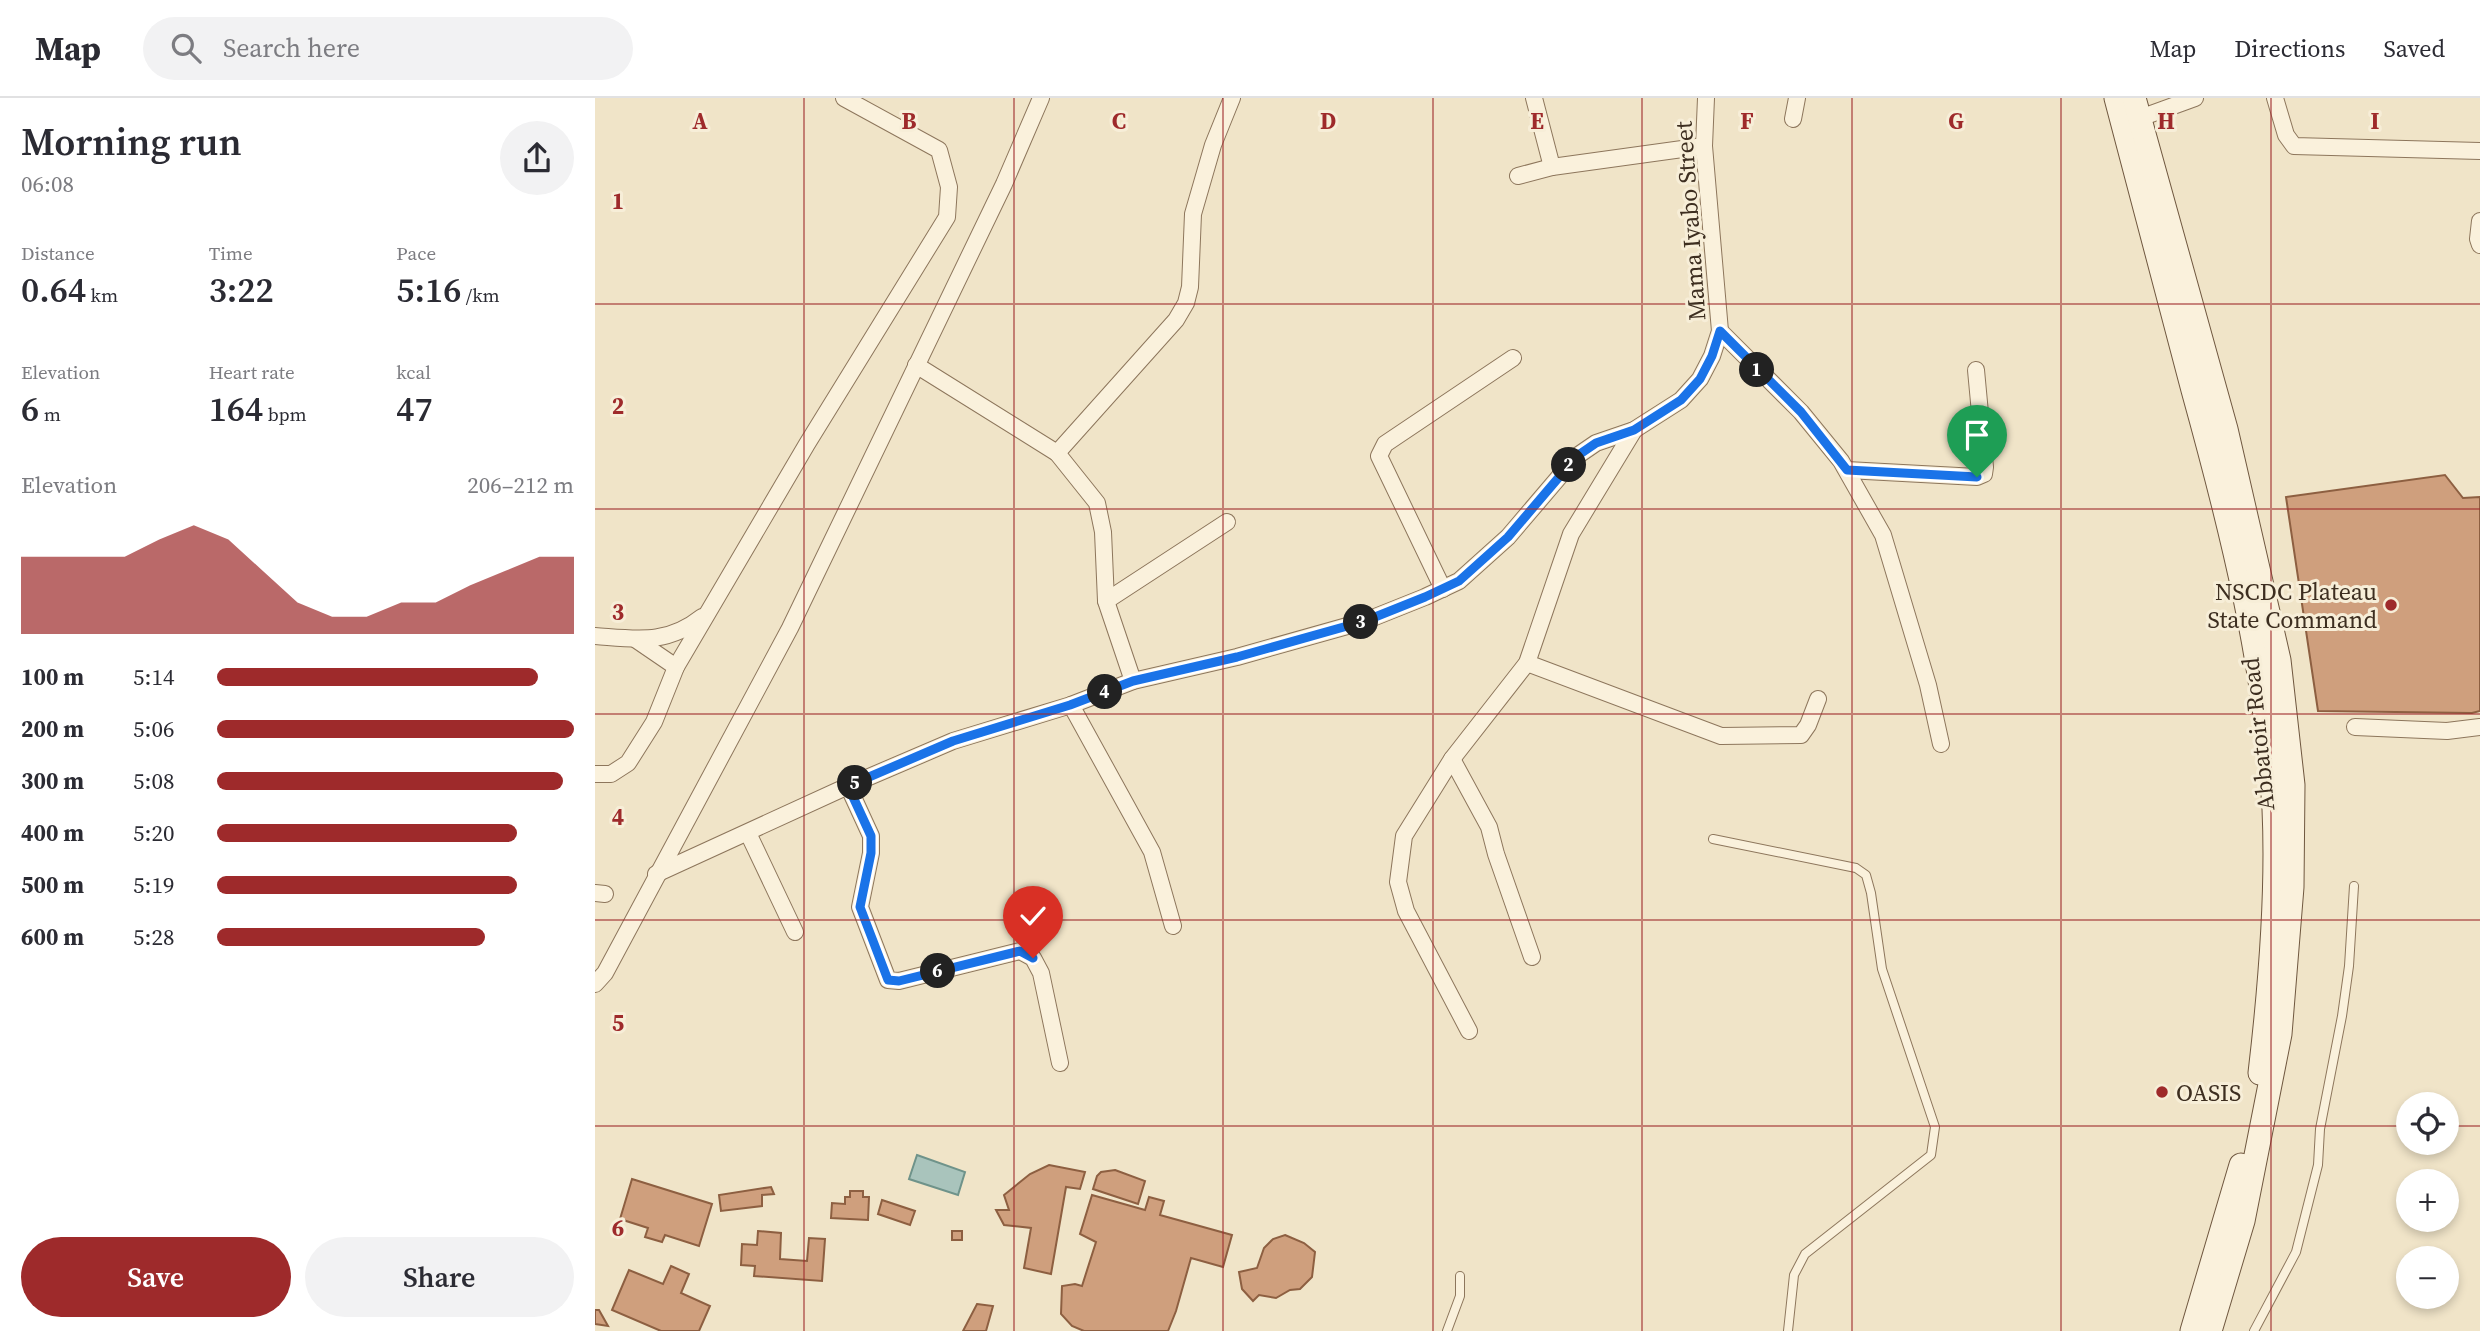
<!DOCTYPE html>
<meta charset="utf-8">
<style>
:root{--surface:#fff;--page:#f2f2f3;--text:#2b2b33;--muted:#7c7c81;--line:#e1e1e2;--accent:#9e2a2b}
body{margin:0;font-family:"Source Serif 4",serif;background:var(--page);color:var(--text);height:100vh;display:flex;flex-direction:column;font-size:26px;white-space:nowrap}
*{box-sizing:border-box;margin:0}
p{font-size:23px;color:var(--muted)}
.icon{flex:none;width:38px;height:38px;fill:none;stroke:currentColor;stroke-width:2;stroke-linecap:round;stroke-linejoin:round}
.map{position:relative;flex:1;overflow:hidden}
.panel{display:flex;flex-direction:column;background:var(--surface);width:595px}
.panel>*{flex:none}
.buttons{position:absolute;left:1801px;top:994px;display:grid;gap:14px}
.buttons a{display:grid;place-items:center;width:63px;height:63px;border-radius:50%;background:var(--surface);box-shadow:0 4px 10px #0003;font-size:35px}
.pin{position:absolute;display:grid;place-items:center;width:60px;height:60px;color:#fff;margin:-72px -30px;border-radius:50% 50% 50% 0;rotate:-45deg;box-shadow:0 0 7px #0007}
.pin .icon{rotate:45deg}
.km{position:absolute;width:35px;height:35px;margin:-18px;border-radius:50%;background:#222;color:#fff;font-size:19px;line-height:35px;text-align:center}
.round{display:grid;place-items:center;flex:none;width:74px;height:74px;border-radius:37px;background:var(--page)}
.head{display:flex;align-items:center;justify-content:space-between;height:119px;padding:0 21px}
h1{font-size:38px;font-weight:600;line-height:52px}
.metrics{display:grid;grid-template-columns:repeat(3,1fr);gap:10px;height:119px;padding:7px 21px}
.metrics div{display:grid;align-content:center}
.metrics b{font-size:35px;font-weight:600}
.metrics small{font-size:19px;font-weight:400}
.metrics p{font-size:19px}
.chart{height:196px;padding:14px 21px}
.chart p{display:flex;justify-content:space-between}
.chart svg{width:100%;height:126px;margin-top:7px;fill:var(--accent);opacity:.7}
.primary-button{display:flex;gap:14px;margin-top:auto;padding:14px 21px}
.primary-button a{flex:1;height:80px;border-radius:42px;background:var(--accent);color:#fff;font-size:28px;font-weight:600;line-height:80px;text-align:center}
.primary-button a+a{background:var(--page);color:var(--text)}
ul{padding:0 21px;list-style:none;font-size:23px}
li{display:grid;grid-template-columns:112px 84px 1fr;align-items:center;height:52px}
li i{height:18px;border-radius:9px;background:var(--accent)}
header{display:flex;align-items:center;gap:42px;box-sizing:border-box;height:98px;padding:0 35px;background:var(--surface);border-bottom:2px solid var(--line)}
header strong{font-size:33px}
nav{display:flex;gap:38px;margin-inline-start:auto;font-size:24px}
.search{width:490px;height:63px;background:var(--page);display:flex;align-items:center;gap:18px;box-sizing:border-box;padding:0 24px;border-radius:38px;color:var(--muted);font-size:26px}
main{display:flex;flex:1;min-height:0}
.map>svg:first-child{display:block}
</style>
<header>
<strong>Map</strong>
<div class="search"><svg class="icon" aria-label="search" viewBox="0 0 24 24"><circle cx="10" cy="10" r="6"/><path d="M15 15l6 6"/></svg>Search here</div>
<nav><a>Map</a><a>Directions</a><a>Saved</a></nav>
</header>
<main>
<section class="panel">
<div class="head"><div><h1>Morning run</h1><p>06:08</p></div><a class="round"><svg class="icon" aria-label="share" viewBox="0 0 24 24"><path d="M12 15V3M7 8l5-5 5 5M5 13v7h14v-7"/></svg></a></div>
<div class="metrics">
<div><p>Distance</p><b>0.64<small> km</small></b></div>
<div><p>Time</p><b>3:22</b></div>
<div><p>Pace</p><b>5:16<small> /km</small></b></div>
</div>
<div class="metrics">
<div><p>Elevation</p><b>6<small> m</small></b></div>
<div><p>Heart rate</p><b>164<small> bpm</small></b></div>
<div><p>kcal</p><b>47</b></div>
</div>
<div class="chart"><p><span>Elevation</span>206–212 m</p>
<svg viewBox="0 0 160 44" preserveAspectRatio="none"><path d="M0 44V17L10 17L20 17L30 17L40 11L50 6L60 11L70 22L80 33L90 38L100 38L110 33L120 33L130 27L140 22L150 17L160 17V44z"/></svg>
</div>
<ul>
<li><b>100 m</b>5:14<i style="width:90%"></i></li>
<li><b>200 m</b>5:06<i style="width:100%"></i></li>
<li><b>300 m</b>5:08<i style="width:97%"></i></li>
<li><b>400 m</b>5:20<i style="width:84%"></i></li>
<li><b>500 m</b>5:19<i style="width:84%"></i></li>
<li><b>600 m</b>5:28<i style="width:75%"></i></li>
</ul>
<div class="primary-button"><a>Save</a><a>Share</a></div>
</section>
<div class="map">
<svg width="1885" height="1233" viewBox="0 0 1885 1233">
<rect width="100%" height="100%" fill="#f0e4c8"/>
<polygon fill="#a9c4bc" stroke="#6f938a" stroke-width="2" points="322,1057 370,1074 363,1097 314,1081"/>
<g fill="#cf9f7d" stroke="#8d5f41" stroke-width="2">
<polygon points="1850,377 1868,400 1885,399 1885,613 1877,615 1723,613 1691,399"/>
<polygon points="454,1067 490,1074 485,1091 471,1089 456,1176 429,1170 436,1130 409,1127 401,1112 414,1112 409,1097 435,1076"/>
<polygon points="520,1072 550,1083 543,1106 498,1091 502,1078 506,1074"/>
<polygon points="37,1081 117,1106 104,1148 70,1137 67,1144 50,1139 53,1130 25,1121"/>
<polygon points="176,1089 179,1096 167,1097 167,1108 126,1113 124,1097"/>
<polygon points="255,1093 268,1093 268,1099 274,1099 273,1122 236,1120 237,1105 250,1106 250,1099 255,1099"/>
<polygon points="497,1097 550,1112 554,1099 569,1103 565,1117 637,1137 628,1169 596,1160 581,1213 573,1233 489,1233 477,1228 466,1216 467,1188 480,1186 487,1188 501,1144 485,1136"/>
<polygon points="287,1102 320,1113 315,1127 283,1116"/>
<polygon points="163,1133 186,1135 185,1161 212,1163 214,1140 230,1141 227,1183 159,1178 160,1168 146,1167 147,1146 162,1147"/>
<rect x="357" y="1133" width="10" height="9"/>
<polygon points="690,1137 709,1145 720,1154 717,1179 705,1191 695,1192 681,1200 664,1197 658,1203 647,1191 644,1174 662,1170 669,1150 678,1141"/>
<polygon points="76,1168 94,1176 86,1195 115,1208 104,1233 66,1233 17,1212 34,1172 68,1186"/>
<polygon points="382,1206 398,1208 391,1233 368,1233"/>
<polygon points="0,1212 4,1212 13,1228 0,1226"/>
</g>
<g fill="none" stroke-linecap="round" stroke-linejoin="round">
<g stroke="#8d765c" stroke-width="10">
<g id="lane">
<polyline points="1118,741 1261,770 1271,777 1276,795 1287,871 1340,1029 1336,1057 1210,1156 1199,1177 1193,1233"/>
<polyline points="852,1233 865,1198 865,1178"/>
<polyline points="1659,1233 1701,1154 1723,1067 1725,1031 1747,918 1754,868 1759,788"/>
</g>
</g>
<g stroke="#8d765c" stroke-width="18">
<g id="street">
<polyline points="939,0 957,69"/>
<polyline points="1680,0 1691,37 1699,48 1885,53"/>
<polyline points="1545,20 1600,0"/>
<polyline points="1198,21 1202,0"/>
<polyline points="923,78 957,69 1109,48"/>
<polyline points="1885,123 1883,141 1885,147"/>
<polyline points="1125,233 1206,314 1246,363 1288,437 1333,587 1346,646"/>
<polyline points="321,267 462,355 502,405 508,434 511,503 538,583"/>
<polyline points="462,355 581,222 591,205 595,189 598,116 618,47 637,0"/>
<polyline points="1252,372 1382,379 1389,376 1390,369 1381,272"/>
<polyline points="848,491 784,358 790,346 918,260"/>
<polyline points="511,503 632,424"/>
<path d="M0,538c42,3 72,9 107,-19"/>
<polyline points="40,541 81,569"/>
<polyline points="932,565 1126,638 1206,637 1213,627 1223,601"/>
<polyline points="476,607 557,754 578,828"/>
<polyline points="1760,629 1852,633 1885,629"/>
<polyline points="857,661 894,729 901,756 937,859"/>
<polyline points="0,676 16,676 33,665 59,624 81,569 212,346 352,119 354,89 344,52 249,0"/>
<polyline points="253,688 276,738 276,755 265,809 293,882 304,883 425,853 438,860 446,875 465,965"/>
<polyline points="153,735 200,834"/>
<polyline points="61,776 253,688 358,643 476,607 538,583 642,559 770,523 830,499 864,483 913,439 982,358 1001,345 1039,332 1086,302 1105,281 1117,258 1125,233 1109,48 1111,0"/>
<polyline points="0,795 10,796"/>
<polyline points="0,886 10,875 195,530 409,86 446,0"/>
<polyline points="874,933 811,813 803,784 809,738 857,661 932,565 976,436 1039,332"/>
</g>
</g>
<g stroke="#6f573f" stroke-width="25">
<g id="secondary">
<path d="M1521,0c26,97 51,195 77,292 38,137 73,276 81,419 4,86 -4,179 -14,264"/>
<polyline points="1539,0 1631,331 1684,562 1698,687 1697,789 1685,936 1648,1123 1615,1233"/>
<polyline points="1597,1233 1646,1067"/>
</g>
</g>
<use href="#lane" stroke="#faf1dc" stroke-width="8"/>
<use href="#street" stroke="#faf1dc" stroke-width="16"/>
<use href="#secondary" stroke="#faf1dc" stroke-width="23"/>
</g>
<g fill="none" stroke-linecap="round" stroke-linejoin="round">
<g stroke="#fff" stroke-width="14">
<polyline id="route" points="438,860 425,853 304,883 293,882 265,809 276,755 276,738 253,688 358,643 475,607 538,583 642,559 770,523 830,499 864,483 913,439 982,358 1001,345 1039,332 1086,302 1105,281 1117,258 1125,233 1206,314 1252,372 1382,379"/>
</g>
<use href="#route" stroke="#1a73e8" stroke-width="9"/>
</g>
<path fill="none" stroke="#9e2a2b" stroke-width="2" stroke-opacity="0.55" d="M209,0v1233M419,0v1233M628,0v1233M838,0v1233M1047,0v1233M1257,0v1233M1466,0v1233M1676,0v1233M0,206h1885M0,411h1885M0,616h1885M0,822h1885M0,1028h1813M1852,1028h33"/>
<g fill="#9e2a2b" stroke="#f7eed8" stroke-width="2.5">
<circle cx="1796" cy="507" r="7"/>
<circle cx="1567" cy="994" r="7"/>
</g>
<g text-anchor="middle" dominant-baseline="central" stroke-width="6" stroke-linejoin="round" paint-order="stroke">
<g font-size="24" fill="#3d2e20" stroke="#f7eed8">
<text transform="translate(1095 123) rotate(-94)">Mama Iyabo Street</text>
<text transform="translate(1663 636) rotate(-96)">Abbatoir Road</text>
</g>
<g font-size="24" fill="#3d2e20" stroke="#f7eed8" text-anchor="end">
<text x="1782" y="493">NSCDC Plateau<tspan x="1782" dy="28">State Command</tspan></text>
<text x="1581" y="994" text-anchor="start">OASIS</text>
</g>
</g>
<g font-size="23" text-anchor="middle" font-weight="bold" fill="#9e2a2b" stroke="#f7eed8" stroke-width="6" stroke-linejoin="round" paint-order="stroke">
<text x="105" y="31">A</text>
<text x="314" y="31">B</text>
<text x="524" y="31">C</text>
<text x="733" y="31">D</text>
<text x="942" y="31">E</text>
<text x="1152" y="31">F</text>
<text x="1361" y="31">G</text>
<text x="1571" y="31">H</text>
<text x="1780" y="31">I</text>
<text x="23" y="111">1</text>
<text x="23" y="316">2</text>
<text x="23" y="522">3</text>
<text x="23" y="727">4</text>
<text x="23" y="933">5</text>
<text x="23" y="1138">6</text>
</g>
</svg>
<div class="buttons">
<a><svg class="icon" aria-label="locate" viewBox="0 0 24 24"><circle cx="12" cy="12" r="6"/><path d="M12 2v4M12 18v4M2 12h4M18 12h4"/></svg></a>
<a>+</a>
<a>−</a>
</div>
<div class="pin" style="left:1382px;top:379px;background:#1e9e55"><svg class="icon" aria-label="arrive" viewBox="0 0 24 24"><path d="M6 21V4h12l-3 4 3 4H6"/></svg></div>
<div class="pin" style="left:438px;top:860px;background:#d93025"><svg class="icon" aria-label="check" viewBox="0 0 24 24"><path d="M5 12l5 5 9-10"/></svg></div>
<b class="km" style="left:1162px;top:272px">1</b>
<b class="km" style="left:974px;top:367px">2</b>
<b class="km" style="left:766px;top:524px">3</b>
<b class="km" style="left:510px;top:594px">4</b>
<b class="km" style="left:260px;top:685px">5</b>
<b class="km" style="left:343px;top:873px">6</b>
</div>
</main>
